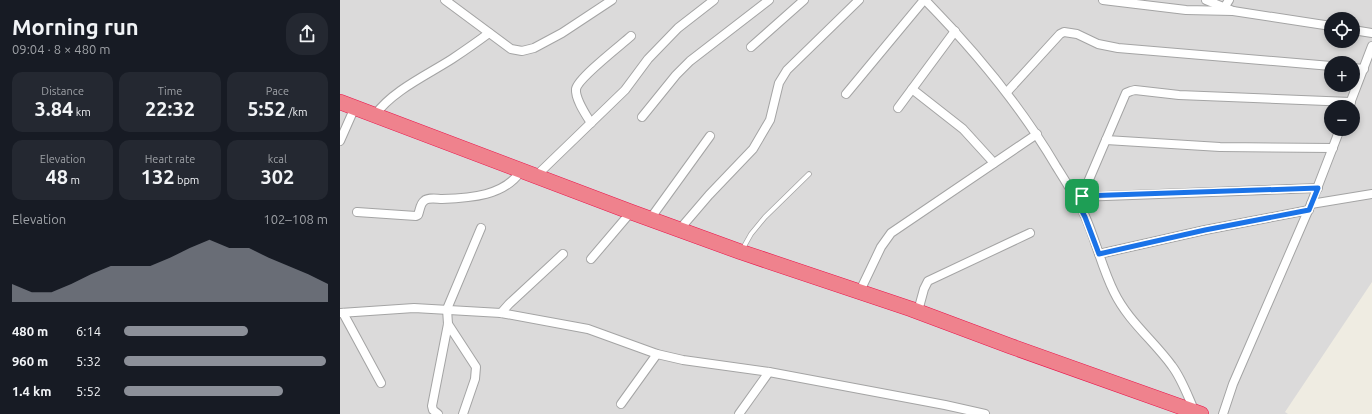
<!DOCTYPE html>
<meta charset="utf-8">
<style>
:root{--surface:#171b24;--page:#242831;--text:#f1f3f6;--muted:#9ea1a6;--accent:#8c9099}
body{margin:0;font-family:Ubuntu,sans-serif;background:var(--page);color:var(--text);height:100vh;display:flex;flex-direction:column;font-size:15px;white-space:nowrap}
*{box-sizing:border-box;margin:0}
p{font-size:13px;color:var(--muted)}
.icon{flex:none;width:22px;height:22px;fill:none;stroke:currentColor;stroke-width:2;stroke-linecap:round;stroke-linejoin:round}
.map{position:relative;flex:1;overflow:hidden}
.drawer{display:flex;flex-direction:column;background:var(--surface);width:340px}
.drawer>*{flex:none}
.tools{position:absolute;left:984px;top:12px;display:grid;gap:8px}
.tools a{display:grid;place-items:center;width:36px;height:36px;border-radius:50%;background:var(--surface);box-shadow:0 2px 6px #0003;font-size:20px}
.pin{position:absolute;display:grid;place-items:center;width:34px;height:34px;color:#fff;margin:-17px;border-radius:8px;box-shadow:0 2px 6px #0006}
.round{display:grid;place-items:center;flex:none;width:42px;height:42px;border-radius:16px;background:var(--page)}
.head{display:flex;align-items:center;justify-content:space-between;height:68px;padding:0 12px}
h1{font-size:22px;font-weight:700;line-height:30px}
.metrics{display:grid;grid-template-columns:repeat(3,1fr);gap:6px;height:68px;padding:4px 12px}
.metrics div{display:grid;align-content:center;border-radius:10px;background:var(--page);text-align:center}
.metrics b{font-size:20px;font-weight:700}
.metrics small{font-size:11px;font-weight:400}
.metrics p{font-size:11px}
.chart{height:112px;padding:8px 12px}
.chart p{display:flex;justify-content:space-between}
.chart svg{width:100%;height:72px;margin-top:4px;fill:var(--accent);opacity:.7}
ul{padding:0 12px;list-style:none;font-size:13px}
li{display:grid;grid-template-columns:64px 48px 1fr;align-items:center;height:30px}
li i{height:10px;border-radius:5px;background:var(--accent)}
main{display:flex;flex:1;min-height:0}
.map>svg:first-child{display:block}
</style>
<main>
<section class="drawer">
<div class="head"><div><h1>Morning run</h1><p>09:04 · 8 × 480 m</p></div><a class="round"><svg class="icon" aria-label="share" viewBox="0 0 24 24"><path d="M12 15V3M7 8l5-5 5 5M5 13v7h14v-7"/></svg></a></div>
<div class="metrics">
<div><p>Distance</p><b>3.84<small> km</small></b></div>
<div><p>Time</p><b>22:32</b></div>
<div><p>Pace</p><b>5:52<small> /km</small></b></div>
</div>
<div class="metrics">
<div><p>Elevation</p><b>48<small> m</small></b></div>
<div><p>Heart rate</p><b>132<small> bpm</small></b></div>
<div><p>kcal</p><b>302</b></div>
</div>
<div class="chart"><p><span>Elevation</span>102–108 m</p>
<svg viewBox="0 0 160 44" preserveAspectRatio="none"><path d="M0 44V33L10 38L20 38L30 33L40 27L50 22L60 22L70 22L80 17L90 11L100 6L110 11L120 11L130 17L140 22L150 27L160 33V44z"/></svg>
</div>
<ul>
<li><b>480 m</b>6:14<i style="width:61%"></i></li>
<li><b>960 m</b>5:32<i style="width:99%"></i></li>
<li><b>1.4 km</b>5:52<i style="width:78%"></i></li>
</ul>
</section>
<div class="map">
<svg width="1032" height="414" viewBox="0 0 1032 414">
<rect width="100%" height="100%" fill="#efece2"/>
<path fill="#dbdada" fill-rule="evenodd" d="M0,0h1032v282l-87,130 3,2h-948zM991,19h22v22h-22zM991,63h22v22h-22zM991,107h22v22h-22z"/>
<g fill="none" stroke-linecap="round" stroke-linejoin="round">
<g stroke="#a4a4a4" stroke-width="5.5">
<polyline id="lane" points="402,250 411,234 425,217 469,174"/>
</g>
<g stroke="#a4a4a4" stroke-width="10">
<g id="street">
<polyline points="105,0 171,49 182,51 194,48 222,33 272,0"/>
<path d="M585,0c50,51 95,105 131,166 10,16 21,33 29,50 11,25 17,52 29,76 14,29 40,49 58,74 10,13 16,31 23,46"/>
<polyline points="763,0 846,10 893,11"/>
<polyline points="866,0 893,11 991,26"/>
<polyline points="884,8 889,0"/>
<polyline points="1013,30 1032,33"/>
<polyline points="411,47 464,0"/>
<polyline points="1013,68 1024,69"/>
<polyline points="572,89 623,129 654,163"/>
<polyline points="667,92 720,34 724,32 737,34 758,44 778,48 991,66"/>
<polyline points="506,94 584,0"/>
<polyline points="1009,106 1032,46"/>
<polyline points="558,108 615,31"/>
<path d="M35,115c17,-24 52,-40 77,-56 12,-8 25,-17 37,-26"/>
<polyline points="302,117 336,75 350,61 429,0"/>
<path d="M251,123c-5,-8 -16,-24 -15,-34 2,-11 45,-44 55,-53"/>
<polyline points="766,140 880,147 993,148"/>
<polyline points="0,141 15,107"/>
<polyline points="196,176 285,90 308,59 338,28 374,0"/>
<polyline points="742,196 786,93 791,91 795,90 839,95 1011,102"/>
<polyline points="739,197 978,188"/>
<polyline points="971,204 1032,194"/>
<path d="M17,212l59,4 2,-1c2,-5 2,-11 6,-14 4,-4 13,-2 18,-2 29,-1 62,-3 79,-28"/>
<polyline points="310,219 370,136"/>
<polyline points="339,230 369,195 413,149 430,120 439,83 447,70 519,0"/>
<polyline points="759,254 865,230 969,210"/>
<polyline points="251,259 291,212"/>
<polyline points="520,291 541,247 551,233 697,134"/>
<polyline points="578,311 584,289 588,281 690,233"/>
<polyline points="0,313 74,308 161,313 248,329 317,354 343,360 429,372 605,405 645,414"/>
<polyline points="3,313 41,383"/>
<polyline points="161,313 169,304 223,254"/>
<polyline points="108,324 136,367 135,379 123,414"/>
<polyline points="281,404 317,354"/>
<polyline points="98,414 93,410 92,406 108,324 107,309 141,228"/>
<polyline points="399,414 429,372"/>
<polyline points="883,414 893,384 971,204 1000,129"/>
</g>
</g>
<g stroke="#e9144b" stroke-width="16">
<polyline id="highway" points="0,102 291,212 401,252 571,309 670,346 861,414"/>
</g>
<use href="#lane" stroke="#fff" stroke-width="4"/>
<use href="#street" stroke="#fff" stroke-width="8"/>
<use href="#highway" stroke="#ef828d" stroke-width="15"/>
</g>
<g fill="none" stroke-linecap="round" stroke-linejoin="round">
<g stroke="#fff" stroke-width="8">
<polygon id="route" points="978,188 969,210 865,230 759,254 745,217 735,198 742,196"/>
</g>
<use href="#route" stroke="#1a73e8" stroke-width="5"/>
</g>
</svg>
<div class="tools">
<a><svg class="icon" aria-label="locate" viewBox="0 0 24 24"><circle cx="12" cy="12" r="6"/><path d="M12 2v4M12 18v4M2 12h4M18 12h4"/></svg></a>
<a>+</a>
<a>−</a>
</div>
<div class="pin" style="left:742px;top:196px;background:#1e9e55"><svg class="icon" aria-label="arrive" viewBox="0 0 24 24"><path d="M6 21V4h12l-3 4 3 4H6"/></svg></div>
</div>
</main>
